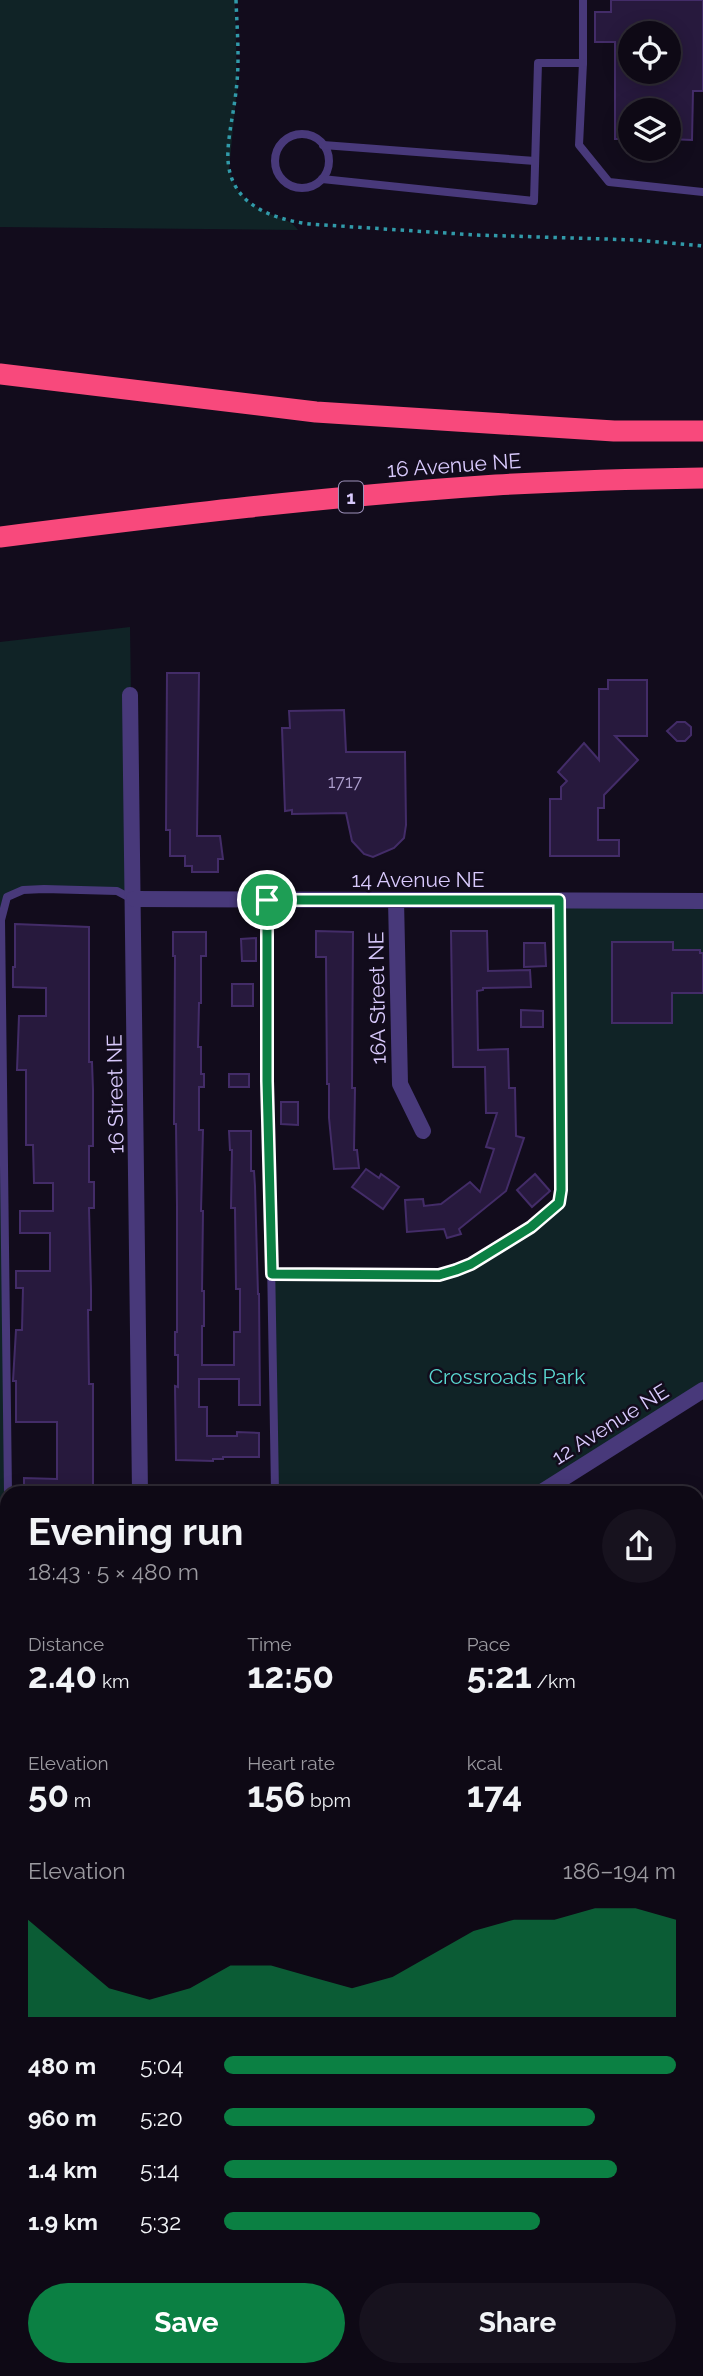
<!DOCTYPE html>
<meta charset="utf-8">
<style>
:root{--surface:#0e0915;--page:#17121e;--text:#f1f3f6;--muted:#9b9aa0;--line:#2e2a34;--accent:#0b8043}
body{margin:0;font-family:Raleway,sans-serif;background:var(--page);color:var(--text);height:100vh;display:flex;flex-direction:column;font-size:26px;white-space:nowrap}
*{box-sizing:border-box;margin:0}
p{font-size:23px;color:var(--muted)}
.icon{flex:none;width:38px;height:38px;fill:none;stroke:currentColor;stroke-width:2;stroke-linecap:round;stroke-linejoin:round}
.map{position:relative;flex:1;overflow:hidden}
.sheet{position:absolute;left:0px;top:1486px;width:704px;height:891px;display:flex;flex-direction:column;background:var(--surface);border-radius:21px 21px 0 0;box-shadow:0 4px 18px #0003,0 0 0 2px var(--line)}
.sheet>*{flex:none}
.controls{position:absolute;left:618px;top:21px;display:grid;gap:14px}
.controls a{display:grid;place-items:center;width:63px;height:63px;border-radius:50%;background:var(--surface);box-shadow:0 4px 18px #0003,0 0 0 2px var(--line);font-size:35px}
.pin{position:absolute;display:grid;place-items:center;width:60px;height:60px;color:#fff;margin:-30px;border:4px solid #fff;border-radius:50%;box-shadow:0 2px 7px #0007}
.round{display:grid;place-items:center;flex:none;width:74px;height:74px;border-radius:37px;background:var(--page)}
.head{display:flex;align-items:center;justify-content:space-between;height:119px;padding:0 28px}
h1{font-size:38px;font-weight:700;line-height:52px}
.metrics{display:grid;grid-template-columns:repeat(3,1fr);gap:10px;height:119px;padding:7px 28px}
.metrics div{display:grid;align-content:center}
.metrics b{font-size:35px;font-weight:700}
.metrics small{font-size:19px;font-weight:400}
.metrics p{font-size:19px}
.chart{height:196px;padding:14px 28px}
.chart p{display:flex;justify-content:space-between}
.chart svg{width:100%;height:126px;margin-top:7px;fill:var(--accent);opacity:.7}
.cta{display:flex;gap:14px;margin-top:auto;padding:14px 28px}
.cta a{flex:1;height:80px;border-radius:42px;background:var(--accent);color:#fff;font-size:28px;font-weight:700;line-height:80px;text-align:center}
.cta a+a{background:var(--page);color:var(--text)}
ul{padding:0 28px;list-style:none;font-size:23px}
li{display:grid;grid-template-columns:112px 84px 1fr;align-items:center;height:52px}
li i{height:18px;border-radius:9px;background:var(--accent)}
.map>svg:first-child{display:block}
</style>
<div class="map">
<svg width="703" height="2376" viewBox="0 0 703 2376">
<rect width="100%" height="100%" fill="#120c1c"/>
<g fill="#102326">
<path d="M0,0h235l2,88 -8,81c6,25 22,38 46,47 11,4 16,5 23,14l-298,-3z"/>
<polygon points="130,627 134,899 117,891 44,889 7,897 3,908 7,1493 7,2370 22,2370 22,2376 0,2376 0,642"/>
<polygon points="559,900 703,901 703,1390 540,1493 275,1493 272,1274 439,1275 499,1248 559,1203"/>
</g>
<g fill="#27193d" stroke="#432c68" stroke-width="2" fill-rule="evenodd">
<path d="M611,0h92v91h-10l-1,49 -24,-1v-29h-38v29h-15v-97h-20v-30h16zM630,33h38v39h-38z"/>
<polygon points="167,673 199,673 197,836 220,836 223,859 218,859 218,872 192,872 192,866 185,866 185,856 170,856 170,830 166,830"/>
<polygon points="608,680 647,680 647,736 615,736 638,760 604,795 604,808 598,808 598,840 619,840 619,856 550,856 550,799 561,799 561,787 567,781 558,772 584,743 599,760 599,689 608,689"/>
<polygon points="344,710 346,752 405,752 406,825 404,838 394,848 373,857 364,854 352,841 346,813 292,814 292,810 285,811 282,728 290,728 289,711"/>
<polygon points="677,722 685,722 691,727 691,735 685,741 677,741 667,731"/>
<polygon points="15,924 89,927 89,1062 92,1062 93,1090 93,1146 89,1146 89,1182 94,1182 94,1208 89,1208 91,1290 91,1310 88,1310 89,1384 93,1384 93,1493 24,1493 24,1478 57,1479 57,1422 16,1422 16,1381 13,1381 16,1330 22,1330 23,1288 16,1288 16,1271 50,1271 50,1233 20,1233 20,1211 53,1211 53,1183 34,1183 33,1145 26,1145 26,1070 17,1070 19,1016 46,1016 46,988 13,987 13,967 15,967"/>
<polygon points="316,931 353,932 352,1088 355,1088 354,1150 357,1150 359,1168 334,1169 329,1118 329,1084 327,1084 326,957 316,957"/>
<polygon points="451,931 487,931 488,971 530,970 531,987 483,988 483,990 477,991 478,1050 508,1049 509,1088 515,1088 516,1136 524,1138 506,1191 459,1229 461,1234 447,1238 444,1229 407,1232 405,1200 423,1199 424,1206 441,1204 470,1182 480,1192 494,1149 486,1147 497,1113 486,1113 485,1067 453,1067"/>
<polygon points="173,932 206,932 206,956 201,956 201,1003 199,1003 198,1047 201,1047 201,1074 204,1074 204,1087 199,1087 199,1130 203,1130 201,1211 203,1211 202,1291 204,1291 204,1326 202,1326 202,1365 234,1365 234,1332 240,1332 240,1289 236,1289 235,1208 231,1208 232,1150 230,1150 229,1131 251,1131 251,1171 254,1171 255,1186 258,1294 259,1294 260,1405 239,1405 239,1379 199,1379 199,1407 207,1407 207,1436 237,1436 237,1432 259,1433 259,1457 223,1457 223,1459 213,1459 213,1461 176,1460 175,1386 178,1387 178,1355 175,1355 175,1332 177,1332 177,1206 176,1124 174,1124 175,956 173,956"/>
<polygon points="256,938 256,961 242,961 241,939"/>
<polygon points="612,942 673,942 673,950 700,950 700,953 703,953 703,993 672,993 672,1023 612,1023"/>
<polygon points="524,943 545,943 546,966 524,967"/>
<rect x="232" y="984" width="21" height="22"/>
<polygon points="521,1010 543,1011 543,1027 521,1027"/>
<rect x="229" y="1074" width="20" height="13"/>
<polygon points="281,1102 298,1102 298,1125 281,1124"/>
<polygon points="366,1169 379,1178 381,1174 399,1187 383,1209 352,1187"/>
<polygon points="535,1174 550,1191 532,1207 517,1190"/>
</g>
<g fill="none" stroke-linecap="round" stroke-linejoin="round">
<g stroke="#319aa9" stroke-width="3.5" stroke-dasharray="3.5 5" stroke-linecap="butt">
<path d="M236,0c1,30 4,61 0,91 -2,20 -7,40 -8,59 -3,51 38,68 81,74l167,11 160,5 67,6"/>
<polyline points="696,2310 703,2310"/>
</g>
<g stroke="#48397a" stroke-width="8">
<polyline points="583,0 583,63 579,145 609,182 703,192"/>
<circle cx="302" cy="161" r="27"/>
<polyline points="323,145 535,161"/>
<polyline points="322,179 534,201 538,63 583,63"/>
<path d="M267,900c0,198 5,395 8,593"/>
<polyline points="272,1274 439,1275 471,1264 499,1248 532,1227 559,1203 559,900"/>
<polyline points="8,1493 1,920 7,897 23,890 44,889 117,891 132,899"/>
<polyline points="281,2370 282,2376"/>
<polyline points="548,2370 548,2376"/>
</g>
<g stroke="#48397a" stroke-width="16">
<polyline points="130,695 140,1493"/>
<polyline points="134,899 703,901"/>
<polyline points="396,900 400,1084 423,1131"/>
<polyline points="540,1493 703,1390"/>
<polyline points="696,1821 703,1820"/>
<polyline points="148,2370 148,2376"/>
<polyline points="678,2370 678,2376"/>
<polyline points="415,2376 415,2370"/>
</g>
<g stroke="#f8497c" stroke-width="21">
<polyline points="0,374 316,412 614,431 703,431"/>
<path d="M0,537c165,-21 330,-41 496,-52 69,-4 138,-6 207,-7"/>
</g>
</g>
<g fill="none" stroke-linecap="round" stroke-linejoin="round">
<g stroke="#fff" stroke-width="14">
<polygon id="route" points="267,900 559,900 561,1190 559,1203 531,1227 471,1264 456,1270 439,1275 272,1274 267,1081"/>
</g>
<use href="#route" stroke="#0b8043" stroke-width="9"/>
</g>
<g text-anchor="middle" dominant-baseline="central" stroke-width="5" stroke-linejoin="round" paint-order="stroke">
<g font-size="18" fill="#ac9ecd">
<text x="345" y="781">1717</text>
</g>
<rect fill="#120c1c" stroke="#9d91ba" stroke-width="2" x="339" y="481.5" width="24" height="31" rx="5"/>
<g font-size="19" font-weight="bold" fill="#d9cafd">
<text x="351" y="497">1</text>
</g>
<g font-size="21" fill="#d9cafd" stroke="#120c1c">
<text transform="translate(454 465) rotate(-4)">16 Avenue NE</text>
<text x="418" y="879">14 Avenue NE</text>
<text transform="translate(377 998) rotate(-91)">16A Street NE</text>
<text transform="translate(115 1094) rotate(-91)">16 Street NE</text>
<text transform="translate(610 1424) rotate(-32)">12 Avenue NE</text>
</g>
<g font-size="21" fill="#5ad9d1" stroke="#120c1c">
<text x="507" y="1376">Crossroads Park</text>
</g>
</g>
</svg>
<div class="controls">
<a><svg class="icon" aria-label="locate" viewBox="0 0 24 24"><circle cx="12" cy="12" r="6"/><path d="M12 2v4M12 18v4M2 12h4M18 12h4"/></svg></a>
<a><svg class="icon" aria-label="layers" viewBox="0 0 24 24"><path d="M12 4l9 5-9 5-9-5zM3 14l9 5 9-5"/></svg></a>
</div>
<div class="pin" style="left:267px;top:900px;background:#1e9e55"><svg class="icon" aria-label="arrive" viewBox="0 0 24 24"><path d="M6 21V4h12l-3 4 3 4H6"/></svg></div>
<section class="sheet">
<div class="head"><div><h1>Evening run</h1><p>18:43 · 5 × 480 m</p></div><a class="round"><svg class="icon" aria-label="share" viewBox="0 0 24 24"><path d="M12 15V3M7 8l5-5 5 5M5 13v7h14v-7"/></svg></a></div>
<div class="metrics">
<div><p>Distance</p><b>2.40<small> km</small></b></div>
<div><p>Time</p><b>12:50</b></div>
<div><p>Pace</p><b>5:21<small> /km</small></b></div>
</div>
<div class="metrics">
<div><p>Elevation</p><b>50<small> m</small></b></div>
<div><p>Heart rate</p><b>156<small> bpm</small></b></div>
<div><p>kcal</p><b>174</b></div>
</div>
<div class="chart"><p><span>Elevation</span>186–194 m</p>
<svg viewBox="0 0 160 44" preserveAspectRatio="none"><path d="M0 44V10L10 22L20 34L30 38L40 34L50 26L60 26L70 30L80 34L90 30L100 22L110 14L120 10L130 10L140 6L150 6L160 10V44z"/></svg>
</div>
<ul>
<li><b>480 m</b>5:04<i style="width:100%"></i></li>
<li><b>960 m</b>5:20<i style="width:82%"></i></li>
<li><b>1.4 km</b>5:14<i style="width:87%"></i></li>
<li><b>1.9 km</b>5:32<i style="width:70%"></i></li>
</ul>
<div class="cta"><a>Save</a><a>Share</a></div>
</section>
</div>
